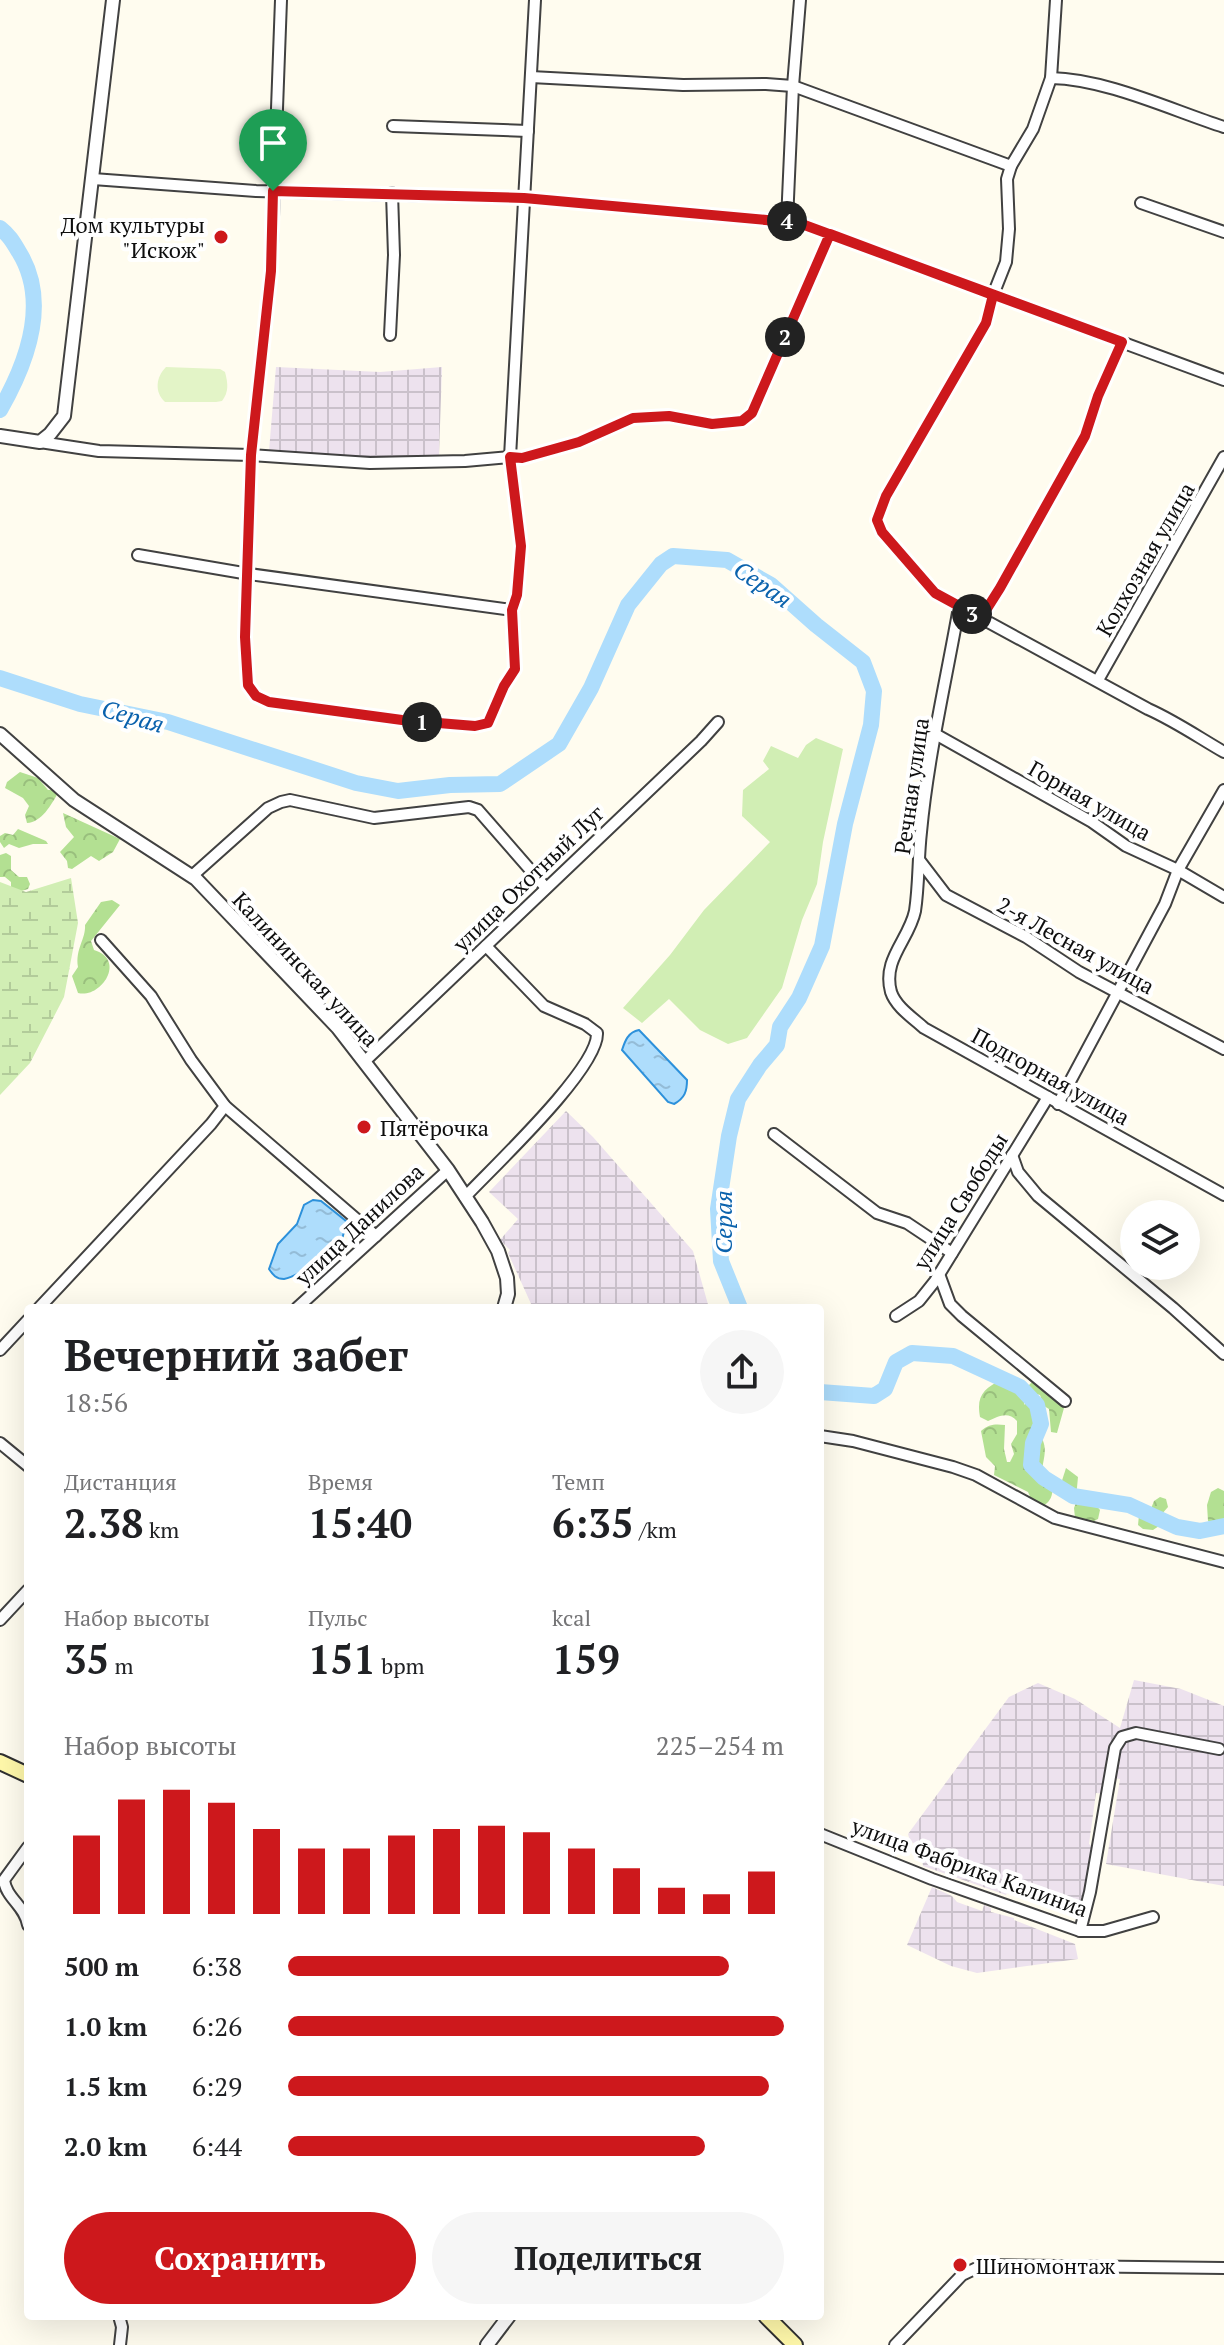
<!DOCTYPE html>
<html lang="ru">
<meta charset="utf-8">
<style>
:root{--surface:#fff;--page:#f6f6f6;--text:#202124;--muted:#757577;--accent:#cd181c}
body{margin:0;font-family:"PT Serif",serif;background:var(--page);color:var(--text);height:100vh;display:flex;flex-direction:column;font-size:30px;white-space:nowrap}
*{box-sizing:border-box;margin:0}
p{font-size:26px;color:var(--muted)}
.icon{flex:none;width:44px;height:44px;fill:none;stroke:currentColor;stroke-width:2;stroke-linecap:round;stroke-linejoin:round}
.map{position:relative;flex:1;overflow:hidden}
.panel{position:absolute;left:24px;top:1304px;width:800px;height:1016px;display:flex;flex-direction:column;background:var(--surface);border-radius:8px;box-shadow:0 8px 32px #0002}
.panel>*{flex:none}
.tools{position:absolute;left:1120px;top:1200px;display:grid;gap:16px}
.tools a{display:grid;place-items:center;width:80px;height:80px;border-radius:50%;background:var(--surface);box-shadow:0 8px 32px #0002;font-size:40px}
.pin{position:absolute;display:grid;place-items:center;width:68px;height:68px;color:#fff;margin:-82px -34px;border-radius:50% 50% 50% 0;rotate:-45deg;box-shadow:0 0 8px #0007}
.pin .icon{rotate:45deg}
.km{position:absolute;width:40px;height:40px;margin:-20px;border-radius:50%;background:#222;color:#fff;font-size:22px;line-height:40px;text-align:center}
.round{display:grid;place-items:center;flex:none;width:84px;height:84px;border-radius:42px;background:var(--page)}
.overview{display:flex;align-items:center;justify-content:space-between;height:136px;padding:0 40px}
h1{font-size:44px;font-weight:700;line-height:60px}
.figures{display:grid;grid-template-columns:repeat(3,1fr);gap:12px;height:136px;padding:8px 40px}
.figures div{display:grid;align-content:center}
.figures b{font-size:40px;font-weight:700}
.figures small{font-size:22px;font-weight:400}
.figures p{font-size:22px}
.chart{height:224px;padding:16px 40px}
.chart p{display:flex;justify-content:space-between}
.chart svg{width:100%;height:144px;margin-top:8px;stroke:var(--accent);stroke-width:6}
.action{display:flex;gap:16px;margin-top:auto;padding:16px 40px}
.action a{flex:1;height:92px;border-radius:48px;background:var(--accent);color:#fff;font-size:32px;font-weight:700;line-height:92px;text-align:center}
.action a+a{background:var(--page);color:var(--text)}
ul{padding:0 40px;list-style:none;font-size:26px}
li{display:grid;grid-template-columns:128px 96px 1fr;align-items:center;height:60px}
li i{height:20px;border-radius:10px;background:var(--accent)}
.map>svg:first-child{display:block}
</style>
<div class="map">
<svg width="1224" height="2345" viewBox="0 0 1224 2345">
<defs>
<pattern id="industrial-grid" width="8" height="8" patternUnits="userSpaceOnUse" patternTransform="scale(2)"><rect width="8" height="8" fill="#ede2ee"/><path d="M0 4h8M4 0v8" fill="none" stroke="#cac1cb"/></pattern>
<pattern id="forest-crowns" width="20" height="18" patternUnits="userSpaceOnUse" patternTransform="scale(2)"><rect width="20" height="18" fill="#b3e092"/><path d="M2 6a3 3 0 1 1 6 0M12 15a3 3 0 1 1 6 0" fill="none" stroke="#99bf7d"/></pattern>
<pattern id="wetland-marsh" width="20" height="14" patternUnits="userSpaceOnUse" patternTransform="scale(2)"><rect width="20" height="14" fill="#d1eeb4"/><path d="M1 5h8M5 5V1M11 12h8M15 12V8" fill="none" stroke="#b2cb9a"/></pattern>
<pattern id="water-ripples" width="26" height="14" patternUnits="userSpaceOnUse" patternTransform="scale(2)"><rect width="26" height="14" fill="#aeddfc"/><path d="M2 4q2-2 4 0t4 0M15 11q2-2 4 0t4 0" fill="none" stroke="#94bcd7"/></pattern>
</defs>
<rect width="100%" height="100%" fill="#fffcef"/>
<g fill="url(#industrial-grid)">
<polygon points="276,367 380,372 442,367 439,455 367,458 269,451"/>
<polygon points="566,1111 593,1137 693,1251 709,1308 530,1308 532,1306 508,1253 510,1250 500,1240 518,1219 489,1192"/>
<polygon points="1134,1680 1181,1689 1224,1706 1224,1886 1106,1864 1120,1779 1114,1778 1105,1794 1096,1793 1089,1844 1095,1849 1080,1917 1007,1893 1006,1895 923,1866 921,1848 910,1841 908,1834 1009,1697 1038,1683 1075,1699 1120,1728"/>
<polygon points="932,1887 952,1896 957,1902 982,1911 984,1905 991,1908 991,1912 1014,1918 1014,1920 1075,1944 1078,1959 977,1973 951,1966 907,1945"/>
</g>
<polygon fill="#d1eeb4" points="816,738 843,749 823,842 817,884 802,920 782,988 747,1038 728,1044 700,1030 669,999 642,1023 623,1008 670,955 704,910 770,842 742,816 743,790 769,769 763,761 771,746 798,758 806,745"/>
<g fill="url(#forest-crowns)">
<path d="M20,772l18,6 10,12h5l5,3c-7,12 -16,29 -31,30l-2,-8 4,-9 -6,-8 -18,-10 2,-6z"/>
<polygon points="63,813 120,839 113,852 99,861 91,856 72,869 68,868 67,861 60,852 74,837 66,827"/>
<polygon points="18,829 46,841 48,844 33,844 19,848 9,844 4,848 0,842 0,836 5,833 13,835"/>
<polygon points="6,853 11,856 11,870 19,877 27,877 30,884 28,889 18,892 11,888 11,882 5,877 0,877 0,855"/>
<path d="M112,900l8,5 -29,36 3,9c33,10 7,49 -16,43l-6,-17 6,-9c-3,-18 8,-28 7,-42l16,-23z"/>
<path d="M1002,1379l12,1 11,10 -1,15 5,-6h7l3,3 -3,28c18,20 2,31 7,54h7c5,8 1,18 -7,22l-12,-7 -3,-7 -34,-17 1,-9 -9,-9 -5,-26c8,-7 14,-7 24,-6l-1,24 3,13h3l4,-8 -3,-10 6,-10v-13c-9,-10 -18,-5 -29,0l-8,-4c-4,-22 4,-28 22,-38z"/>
<polygon points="1032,1382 1061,1402 1064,1408 1057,1433 1051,1432 1049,1409 1044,1406 1040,1395 1029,1392 1027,1387"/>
<polygon points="1066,1468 1078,1477 1076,1498 1070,1498 1059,1490"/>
<polygon points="1218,1488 1224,1491 1224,1524 1216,1525 1208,1521 1207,1505 1211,1492"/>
<polygon points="1160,1497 1166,1499 1168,1507 1161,1515 1159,1526 1153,1530 1143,1529 1138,1525 1139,1515 1145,1510 1150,1511 1154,1501"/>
<path d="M1077,1500l19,5 4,5 -2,9c-9,5 -14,5 -23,-1l-1,-10z"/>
</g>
<polygon fill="url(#wetland-marsh)" points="71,878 78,923 64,997 30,1063 0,1095 0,882 26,892"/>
<path fill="#e3f4c7" d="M166,367l54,2 5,3c3,11 4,20 -3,29l-6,1h-51c-11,-10 -9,-25 1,-35z"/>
<g fill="url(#water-ripples)" stroke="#2d91db" stroke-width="2">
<path d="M639,1030l48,50c0,11 -2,18 -13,24l-6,-2 -46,-52c3,-9 6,-18 17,-20z"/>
<path d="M313,1200l8,1 25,20c-2,10 -3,22 -11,30 -7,7 -42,27 -51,28 -8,0 -11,-4 -15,-10l9,-25 19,-20 7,-19z"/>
</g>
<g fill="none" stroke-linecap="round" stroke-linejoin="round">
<g stroke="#aeddfc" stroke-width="16">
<path d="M0,228c9,7 13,14 19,24 31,50 8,111 -19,158"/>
<polyline points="0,678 80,704 168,722 356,783 398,791 450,785 500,784 559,744 591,688 628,605 661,564 673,556 727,560 771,585 816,625 863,662 874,691 871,725 845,824 822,946 799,998 780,1027 777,1045 760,1065 738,1099 729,1136 718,1209 721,1261 740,1308"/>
<polyline points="820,1392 874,1396 885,1389 896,1362 912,1353 953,1356 1020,1387 1037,1405 1041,1424 1033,1443 1031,1465 1044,1478 1073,1496 1129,1505 1177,1527 1200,1531 1224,1526"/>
</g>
<g stroke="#414141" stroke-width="14">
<g id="minor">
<polyline points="281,0 271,271 251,455 245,637 248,685 256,696 269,702 402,720 475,726 488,723 504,686 515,669 512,610 517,595 521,546 510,457 535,0"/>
<path d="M1056,0l-5,78 -18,51 -22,37 -4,13 2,50 -3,33 -13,33 -7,28 -100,173 -9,24 5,12 53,61 213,116c27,12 50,28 76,43"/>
<polyline points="531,77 683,85 766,84 793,86 1011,166"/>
<path d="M1051,78c55,1 120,32 173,49"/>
<polyline points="393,126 528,131"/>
<polyline points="93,179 256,191 524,198 799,223 1224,380"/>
<polyline points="1141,203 1224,232"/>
<polyline points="787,221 793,86 800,0"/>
<polyline points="390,335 394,255 392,193"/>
<polyline points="40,442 99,451 251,455 370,463 465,461 510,457 522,458 579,442 633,418 669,416 712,424 742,421 752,413 830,234"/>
<polyline points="138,555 249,574 512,610"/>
<path d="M959,607c-13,74 -31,150 -38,225 -3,26 -2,53 -6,79 -6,29 -33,48 -24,81 5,15 22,26 33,36l300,167"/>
<polyline points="981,618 1000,588 1085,436 1098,396 1122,342"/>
<polyline points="1098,680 1224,457"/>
<polyline points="937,735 1092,822 1126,846 1178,870 1224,897"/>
<polyline points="920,861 946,895 1026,937 1079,972 1224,1049"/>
<polyline points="192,876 268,808 281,802 290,800 374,818 469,807 478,810 546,888"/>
<polyline points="101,940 151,996 191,1060 225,1106 376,1236"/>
<polyline points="364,1062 701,741 718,722"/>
<polyline points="1058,1104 1165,904 1178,870 1224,790"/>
<polyline points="774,1134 877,1213 907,1223 952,1253"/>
<polyline points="1012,1155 1018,1172 1038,1196 1173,1308 1224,1354"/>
<path d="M465,1197c28,-30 134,-129 132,-164l-12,-9 -41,-18 -58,-60"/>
<polyline points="939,1274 950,1304 962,1316 1065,1401"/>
<polyline points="39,1308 211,1124 225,1106"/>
<polyline points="297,1308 448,1170"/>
<polyline points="896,1316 919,1301 935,1281 1048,1097"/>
<polyline points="0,1350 28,1320"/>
<polyline points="820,1436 853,1441 953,1467 976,1475 1055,1518 1224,1562"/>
<polyline points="0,1443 28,1466"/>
<polyline points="0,1620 28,1590"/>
<polyline points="820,1834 932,1879 1080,1931 1104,1931 1153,1917"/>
<path d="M28,1847l-24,33c2,18 21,26 24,45"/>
<polyline points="1080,1931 1090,1892 1115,1748 1122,1737 1136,1733 1219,1749"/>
<polyline points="119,2316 122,2327 120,2345"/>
<polyline points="895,2345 962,2275 983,2265 1224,2268"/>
</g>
</g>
<g stroke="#414141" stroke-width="16">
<g id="tertiary">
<polyline points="0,436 40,442 50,434 64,416 113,0"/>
<polyline points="0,734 74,800 196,879 338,1028 448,1170 482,1222 498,1251 507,1278 508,1294 504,1308"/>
<polyline points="487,2345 509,2316"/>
</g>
</g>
<g stroke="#303030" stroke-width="18">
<g id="secondary">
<polyline points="0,1762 28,1775"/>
<polyline points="766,2316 795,2345"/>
</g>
</g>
<use href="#minor" stroke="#fff" stroke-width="10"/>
<use href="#tertiary" stroke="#fff" stroke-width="12"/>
<use href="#secondary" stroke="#fff8aa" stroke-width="14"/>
</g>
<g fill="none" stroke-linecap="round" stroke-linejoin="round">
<g stroke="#fff" stroke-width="16">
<polyline id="route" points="273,191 271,271 251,455 245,637 248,685 256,696 269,702 402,720 475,726 488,723 504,686 515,669 512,610 517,595 521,546 510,457 522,458 579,442 633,418 669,416 712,424 742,421 752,413 830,234 993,295 986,323 886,496 877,520 882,532 935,593 981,618 1000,588 1085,436 1098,396 1122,342 799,223 524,198 273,191"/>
</g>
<use href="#route" stroke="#cd181c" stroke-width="10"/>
</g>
<g fill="#cd181c" stroke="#fff" stroke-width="3">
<circle cx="221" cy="237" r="8"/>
<circle cx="364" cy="1127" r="8"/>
<circle cx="960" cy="2265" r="8"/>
</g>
<g text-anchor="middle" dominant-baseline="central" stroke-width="8" stroke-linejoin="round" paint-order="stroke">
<g font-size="22" fill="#0e0e0e" stroke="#fff" text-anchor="start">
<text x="205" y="224" text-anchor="end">Дом культуры<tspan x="205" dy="25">"Искож"</tspan></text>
<text x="380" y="1127">Пятёрочка</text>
<text x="976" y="2265">Шиномонтаж</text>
</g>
<g font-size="22" fill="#0e0e0e" stroke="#fff">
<text transform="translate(1145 559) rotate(-60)">Колхозная улица</text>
<text transform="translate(911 786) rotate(-82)">Речная улица</text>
<text transform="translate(1090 800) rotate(30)">Горная улица</text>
<text transform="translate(528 878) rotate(-44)">улица Охотный Луг</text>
<text transform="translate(1076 945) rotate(29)">2-я Лесная улица</text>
<text transform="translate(306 969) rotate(47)">Калининская улица</text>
<text transform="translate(1051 1076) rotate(29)">Подгорная улица</text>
<text transform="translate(960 1201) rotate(-58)">улица Свободы</text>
<text transform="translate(359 1224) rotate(-43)">улица Данилова</text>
<text transform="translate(970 1867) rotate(20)">улица Фабрика Калиниа</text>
</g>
<g font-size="24" font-style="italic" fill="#0a62ad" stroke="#fff">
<text transform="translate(763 584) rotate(34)">Серая</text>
<text transform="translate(133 716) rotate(16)">Серая</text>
<text transform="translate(723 1222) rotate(-90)">Серая</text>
</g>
</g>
</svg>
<div class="tools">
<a><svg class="icon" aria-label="layers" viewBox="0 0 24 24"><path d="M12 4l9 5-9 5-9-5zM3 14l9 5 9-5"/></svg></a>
</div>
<div class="pin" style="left:273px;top:191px;background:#1e9e55"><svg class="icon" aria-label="arrive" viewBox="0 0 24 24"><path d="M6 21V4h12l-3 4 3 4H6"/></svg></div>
<b class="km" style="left:422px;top:722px">1</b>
<b class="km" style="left:785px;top:337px">2</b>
<b class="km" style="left:972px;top:614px">3</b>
<b class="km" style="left:787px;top:221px">4</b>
<section class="panel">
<div class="overview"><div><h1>Вечерний забег</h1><p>18:56</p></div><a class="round"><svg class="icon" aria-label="share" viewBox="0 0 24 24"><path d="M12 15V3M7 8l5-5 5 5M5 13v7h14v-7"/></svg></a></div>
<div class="figures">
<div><p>Дистанция</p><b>2.38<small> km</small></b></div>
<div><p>Время</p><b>15:40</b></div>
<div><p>Темп</p><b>6:35<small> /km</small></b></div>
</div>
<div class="figures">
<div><p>Набор высоты</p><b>35<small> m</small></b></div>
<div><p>Пульс</p><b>151<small> bpm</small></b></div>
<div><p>kcal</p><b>159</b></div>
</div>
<div class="chart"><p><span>Набор высоты</span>225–254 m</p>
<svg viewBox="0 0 160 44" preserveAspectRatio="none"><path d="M5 44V20M15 44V9M25 44V6M35 44V10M45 44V18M55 44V24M65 44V24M75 44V20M85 44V18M95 44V17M105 44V19M115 44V24M125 44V30M135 44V36M145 44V38M155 44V31"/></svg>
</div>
<ul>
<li><b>500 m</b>6:38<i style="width:89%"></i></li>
<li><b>1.0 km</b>6:26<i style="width:100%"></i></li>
<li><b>1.5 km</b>6:29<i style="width:97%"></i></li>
<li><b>2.0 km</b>6:44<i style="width:84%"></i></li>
</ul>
<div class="action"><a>Сохранить</a><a>Поделиться</a></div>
</section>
</div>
